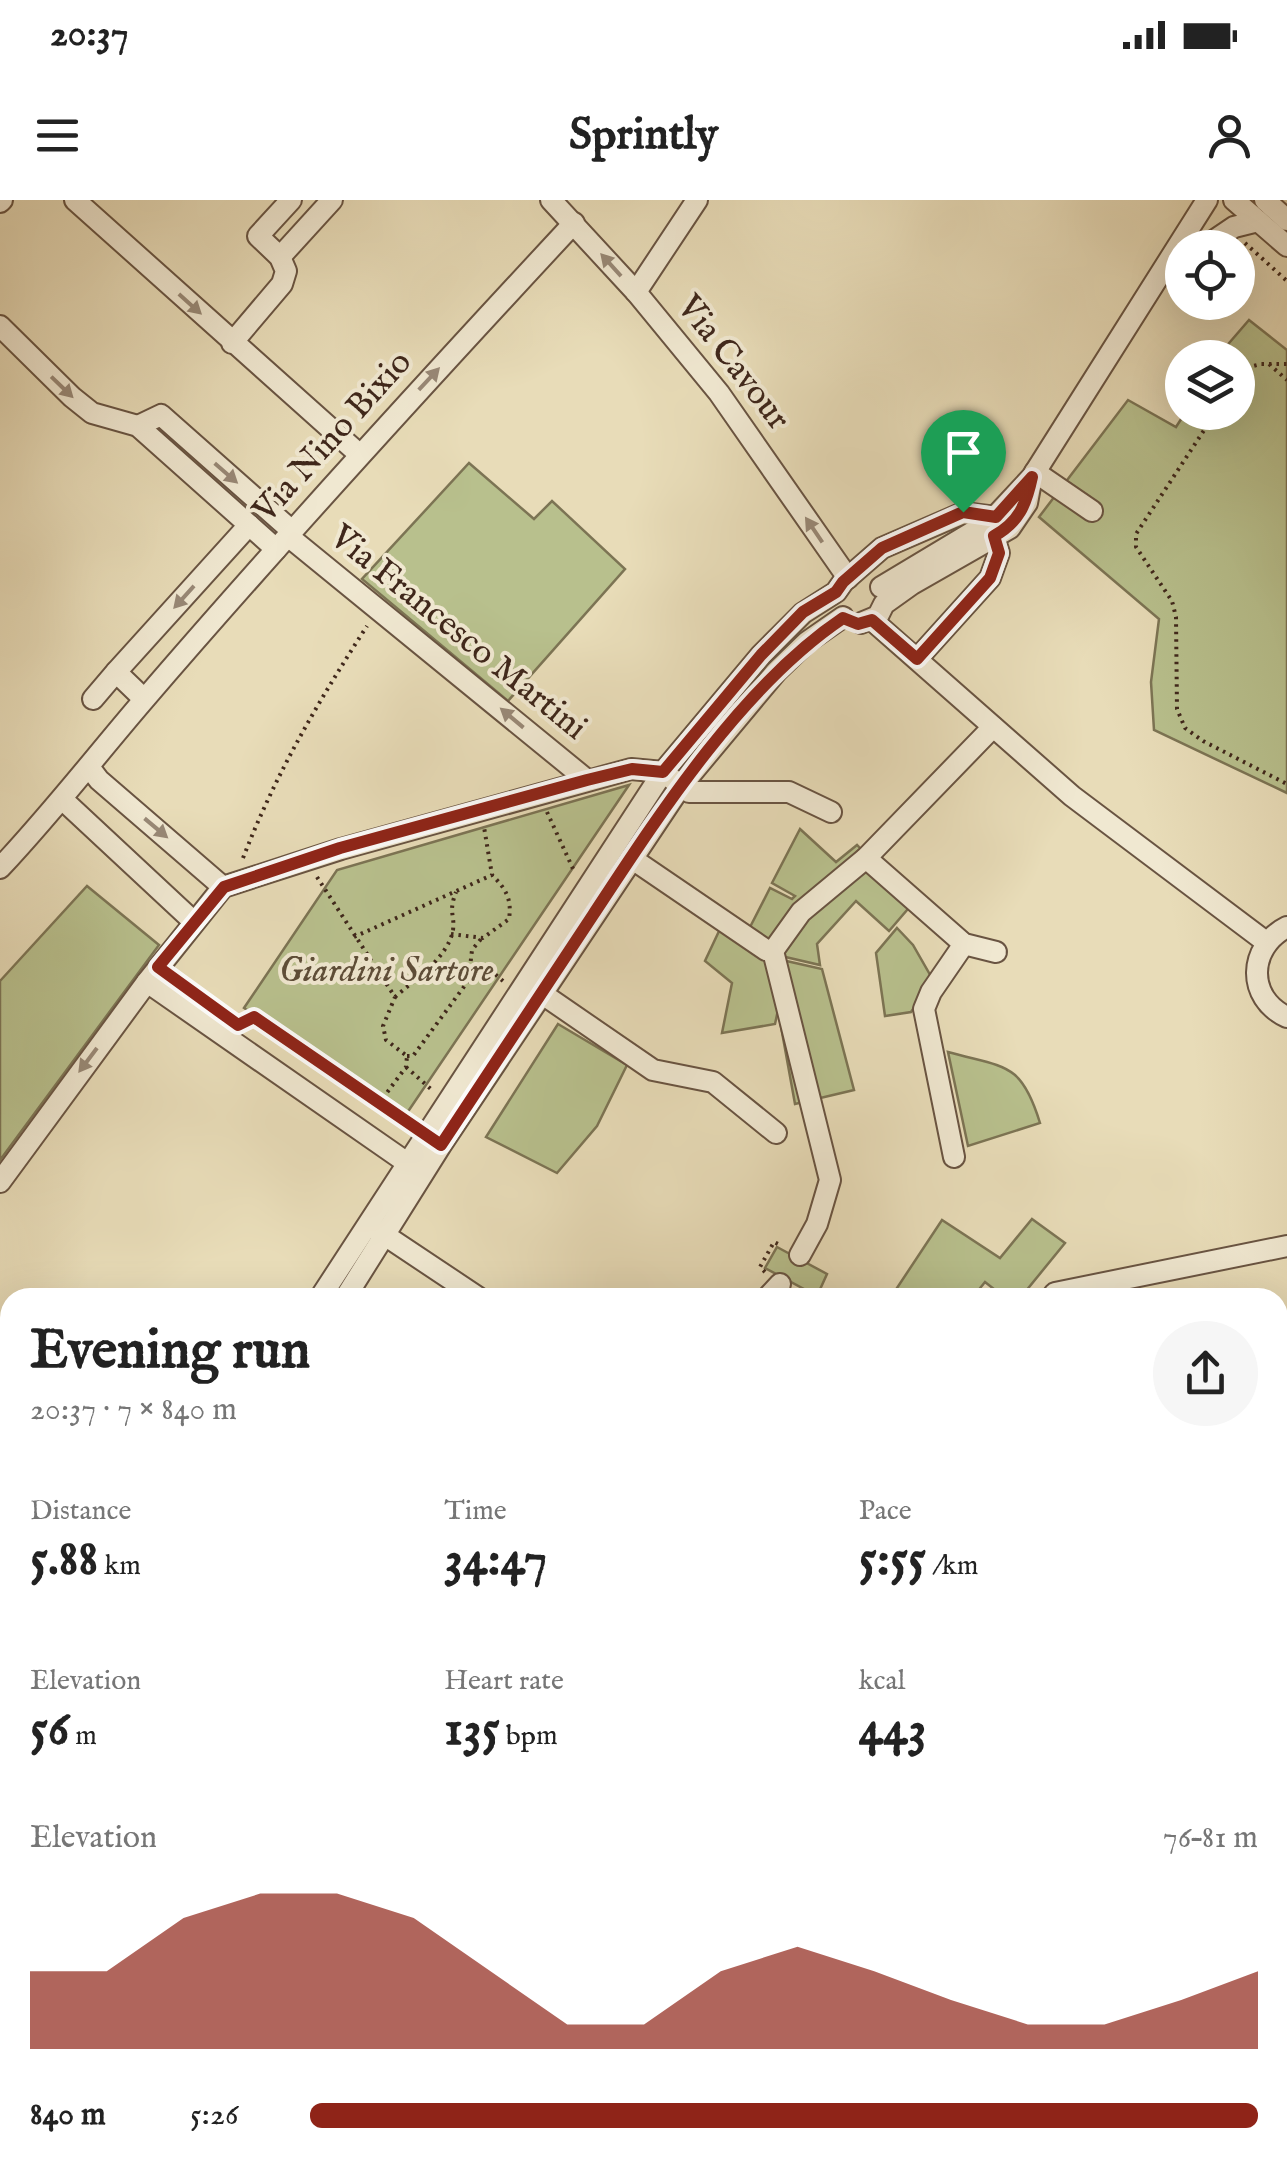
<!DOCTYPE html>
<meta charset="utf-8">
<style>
:root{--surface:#fff;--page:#f6f6f6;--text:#222;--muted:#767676;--accent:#8f2418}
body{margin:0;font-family:"IM FELL English",serif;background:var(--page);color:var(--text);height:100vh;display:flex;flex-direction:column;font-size:38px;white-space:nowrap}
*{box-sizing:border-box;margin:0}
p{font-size:32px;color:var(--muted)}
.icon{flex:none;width:55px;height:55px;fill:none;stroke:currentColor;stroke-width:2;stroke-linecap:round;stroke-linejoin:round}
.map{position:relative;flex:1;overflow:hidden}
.side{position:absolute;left:0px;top:1088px;width:1288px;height:888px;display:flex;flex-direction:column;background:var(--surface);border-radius:30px 30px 0 0;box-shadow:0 10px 40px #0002}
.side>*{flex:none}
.controls{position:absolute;left:1165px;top:30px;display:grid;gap:20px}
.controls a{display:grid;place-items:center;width:90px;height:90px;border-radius:50%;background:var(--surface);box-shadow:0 10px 40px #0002;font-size:50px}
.pin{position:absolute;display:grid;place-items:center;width:85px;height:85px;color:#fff;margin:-102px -42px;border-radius:50% 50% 50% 0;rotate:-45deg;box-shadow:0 0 10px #0007}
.pin .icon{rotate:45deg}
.round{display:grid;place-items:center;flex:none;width:105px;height:105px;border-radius:52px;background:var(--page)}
.overview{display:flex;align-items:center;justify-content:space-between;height:170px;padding:0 30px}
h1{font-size:55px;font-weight:800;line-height:75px}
.figures{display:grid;grid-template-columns:repeat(3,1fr);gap:15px;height:170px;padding:10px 30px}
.figures div{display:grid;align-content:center}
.figures b{font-size:50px;font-weight:800}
.figures small{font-size:28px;font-weight:400}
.figures p{font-size:28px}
.chart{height:280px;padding:20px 30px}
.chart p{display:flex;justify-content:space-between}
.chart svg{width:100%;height:180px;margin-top:10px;fill:var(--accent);opacity:.7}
ul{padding:0 30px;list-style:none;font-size:32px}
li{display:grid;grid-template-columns:160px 120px 1fr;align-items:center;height:75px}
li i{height:25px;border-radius:12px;background:var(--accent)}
.status{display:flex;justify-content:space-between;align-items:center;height:70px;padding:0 50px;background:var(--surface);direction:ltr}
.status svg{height:28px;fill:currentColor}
header{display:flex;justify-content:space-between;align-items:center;height:130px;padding:0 30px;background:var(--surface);font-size:45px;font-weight:800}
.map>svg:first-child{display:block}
</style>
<div class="status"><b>20:37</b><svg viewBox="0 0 49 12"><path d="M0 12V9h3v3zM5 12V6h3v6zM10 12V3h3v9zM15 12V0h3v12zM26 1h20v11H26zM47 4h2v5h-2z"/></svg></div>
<header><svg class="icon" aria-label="menu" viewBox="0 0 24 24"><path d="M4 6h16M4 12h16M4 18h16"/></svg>Sprintly<svg class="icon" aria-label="person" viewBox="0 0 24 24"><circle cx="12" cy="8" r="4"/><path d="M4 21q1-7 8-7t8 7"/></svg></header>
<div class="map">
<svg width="1287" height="1974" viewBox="0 0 1287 1974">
<rect width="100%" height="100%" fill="#e8dcb8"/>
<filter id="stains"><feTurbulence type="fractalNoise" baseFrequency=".002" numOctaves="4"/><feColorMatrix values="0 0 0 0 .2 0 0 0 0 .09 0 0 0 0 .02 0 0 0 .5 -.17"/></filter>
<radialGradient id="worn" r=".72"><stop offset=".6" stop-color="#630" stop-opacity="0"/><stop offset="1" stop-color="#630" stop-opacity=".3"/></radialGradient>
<g fill="#b8c08d" stroke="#7c7454" stroke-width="2.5">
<polygon points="1249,120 1287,150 1287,593 1154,530 1151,482 1159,419 1039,317 1128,200 1176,227 1185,213 1238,212 1238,158 1217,157"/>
<polygon points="469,263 534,319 552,301 625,369 508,501 362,379"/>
<polygon points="629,585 405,916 244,808 337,670"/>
<polygon points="800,629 836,662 857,645 913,703 889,731 856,701 817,744 820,765 764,752 769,757 822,769 854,890 795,904 778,810 775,824 722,833 732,783 705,761 720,729 748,731 770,688 792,699 795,696 772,683"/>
<polygon points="87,686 159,745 0,960 0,781"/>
<polygon points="897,728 913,745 933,780 911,812 885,816 876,753"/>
<polygon points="558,824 627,865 597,926 557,973 486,937"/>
<path d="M948,852c57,16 73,9 92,71l-72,23z"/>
<polygon points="1032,1019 1065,1043 1021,1097 1004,1097 985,1082 973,1097 891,1097 942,1020 1000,1058"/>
<polygon points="777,1047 827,1074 817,1096 765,1068"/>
</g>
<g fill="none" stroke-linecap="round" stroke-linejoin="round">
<g stroke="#695442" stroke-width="24">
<g id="minor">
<polyline points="75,0 359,254"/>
<polyline points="551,0 636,92 719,193 848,378"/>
<polyline points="1234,0 1287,46"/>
<polyline points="1265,0 1287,20"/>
<polyline points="0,2 2,0"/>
<polyline points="1203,48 1234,27 1258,21"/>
<polyline points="280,57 332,0"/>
<polyline points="636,92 697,0"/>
<polyline points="0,126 72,197 92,213 138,226 276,349"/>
<polyline points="232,143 282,84 286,71 280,57 258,36 291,0"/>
<polyline points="138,226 161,215 292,331"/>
<polyline points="1035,272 1092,311"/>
<polyline points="288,336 587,580"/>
<polyline points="881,387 991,321 1032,277 1207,0"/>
<polyline points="872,420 1072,596 1266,742"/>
<polyline points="861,423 878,416 884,404 912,384 1010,328 1027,303 1030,287"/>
<polyline points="917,459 990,378 999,353 994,337"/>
<polyline points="93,499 116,472"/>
<polyline points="144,499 116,472 249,325"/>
<polyline points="89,567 99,580 223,687"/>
<polyline points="62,599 193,721"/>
<polyline points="631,658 766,750"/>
<polyline points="866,658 964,744 996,752"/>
<path d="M0,668c51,-54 95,-111 143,-167 140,-163 285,-321 431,-478"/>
<path d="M1287,727c-39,20 -41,71 0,90"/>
<polyline points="147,782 416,969"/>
<polyline points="541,793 653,870 713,882 776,933"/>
<polyline points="954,957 924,809 931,792 964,744"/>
<polyline points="0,982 147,782 223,687 341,649 631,569 663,572 689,592 789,592 831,612"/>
<polyline points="377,1030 479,1098"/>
<polyline points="800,1055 817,1024 830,980 773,751 801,712 866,658 993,527"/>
<polyline points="320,1098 663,572 761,455 803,413 836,392 843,382 882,348 963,313 996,317"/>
<polyline points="345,1098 441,945 681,586 776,472 807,442 843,417"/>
<polyline points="767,1098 780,1084"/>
<polyline points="1051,1098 1055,1093 1287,1046"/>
<polyline points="1278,1201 1287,1199"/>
<polyline points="1278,1500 1287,1497"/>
<polyline points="0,1582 10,1571"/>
<polyline points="0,1615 10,1603"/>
<polyline points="1278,1708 1287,1706"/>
<polyline points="0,1796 10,1802"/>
<polyline points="256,1965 269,1974"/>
<polyline points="817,1965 819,1974"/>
<polyline points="1233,1965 1235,1974"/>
</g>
</g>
<g stroke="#3f271b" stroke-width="4" stroke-dasharray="2.5 5" stroke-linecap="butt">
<polyline points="1245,43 1287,81"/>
<polyline points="1269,164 1287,180"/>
<polyline points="1238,179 1245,168 1261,164 1287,164"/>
<polyline points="1216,212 1136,334 1136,347 1172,401 1176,417 1177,509 1185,528 1203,541 1287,584"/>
<polyline points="547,612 574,671"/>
<path d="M243,658c33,-85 75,-156 124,-232"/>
<polyline points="317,677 395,797 383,826 386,840 407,856 406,867 380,902"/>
<path d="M451,734l32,4 26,-19c3,-20 -3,-30 -17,-44"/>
<polyline points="354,737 492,675 484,627"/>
<polyline points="469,776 472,750 481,739"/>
<path d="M395,797c19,-17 53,-39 58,-67 2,-16 -5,-17 3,-38"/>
<polyline points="241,824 254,817 411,925"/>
<polyline points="407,856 413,856 477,769 488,768 503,781"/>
<polyline points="406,867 432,890"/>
<polyline points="765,1072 760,1067 774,1042 782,1046"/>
<polyline points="1278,1313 1287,1297"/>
<polyline points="1278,1378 1287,1386"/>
<polyline points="1278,1413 1287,1409"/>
</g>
<use href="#minor" stroke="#f0e8d1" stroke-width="20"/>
</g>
<defs><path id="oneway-solid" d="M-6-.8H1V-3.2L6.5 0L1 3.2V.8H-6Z" transform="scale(2.5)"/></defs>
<g fill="#988876">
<use href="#oneway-solid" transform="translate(611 65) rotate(-132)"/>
<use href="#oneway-solid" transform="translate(190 104) rotate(42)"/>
<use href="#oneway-solid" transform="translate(429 179) rotate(-47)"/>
<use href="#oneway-solid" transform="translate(62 187) rotate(44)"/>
<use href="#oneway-solid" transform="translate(226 273) rotate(41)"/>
<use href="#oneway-solid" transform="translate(814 330) rotate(-124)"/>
<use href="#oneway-solid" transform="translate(184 397) rotate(132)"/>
<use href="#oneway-solid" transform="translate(512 518) rotate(-140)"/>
<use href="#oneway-solid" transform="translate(156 628) rotate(40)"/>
<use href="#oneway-solid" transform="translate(88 860) rotate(127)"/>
</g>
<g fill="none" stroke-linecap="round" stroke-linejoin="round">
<g stroke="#fff" stroke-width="20">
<path id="route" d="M1032,277c-6,28 -13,45 -38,59l5,17 -9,25 -73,81 -45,-39 -14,4 -15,-6c-101,68 -183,195 -250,297 -51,76 -101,153 -152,230l-187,-128 -16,8 -80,-58 66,-80 116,-39 247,-68 45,-11 31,3 98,-117 42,-43 33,-20 7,-10 39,-34 81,-36 33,5z"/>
</g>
<use href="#route" stroke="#8f2418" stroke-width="12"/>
</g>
<g text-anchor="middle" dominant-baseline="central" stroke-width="8" stroke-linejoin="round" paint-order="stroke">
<g font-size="35" fill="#3f271b" stroke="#f0e8d1">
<text transform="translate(733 163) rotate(52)">Via Cavour</text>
<text transform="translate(333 237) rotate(-48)">Via Nino Bixio</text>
<text transform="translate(458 433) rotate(39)">Via Francesco Martini</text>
</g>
<g font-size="35" font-style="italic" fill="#5d4d38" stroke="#f0e8d1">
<text x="386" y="771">Giardini Sartore</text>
</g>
</g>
<rect width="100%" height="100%" filter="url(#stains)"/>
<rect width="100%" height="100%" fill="url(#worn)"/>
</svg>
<div class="controls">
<a><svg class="icon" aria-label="locate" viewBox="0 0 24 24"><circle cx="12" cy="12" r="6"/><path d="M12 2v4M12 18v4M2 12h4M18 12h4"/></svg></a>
<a><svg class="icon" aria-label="layers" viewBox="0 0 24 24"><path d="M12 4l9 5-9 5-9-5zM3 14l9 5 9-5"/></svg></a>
</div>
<div class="pin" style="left:963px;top:312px;background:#1e9e55"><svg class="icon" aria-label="arrive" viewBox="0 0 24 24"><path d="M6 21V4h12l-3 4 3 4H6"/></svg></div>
<section class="side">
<div class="overview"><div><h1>Evening run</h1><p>20:37 · 7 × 840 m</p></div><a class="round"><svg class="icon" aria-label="share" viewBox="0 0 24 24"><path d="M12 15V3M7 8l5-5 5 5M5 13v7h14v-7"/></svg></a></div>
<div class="figures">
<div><p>Distance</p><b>5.88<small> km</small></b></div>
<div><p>Time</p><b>34:47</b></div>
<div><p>Pace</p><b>5:55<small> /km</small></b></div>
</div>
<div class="figures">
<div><p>Elevation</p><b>56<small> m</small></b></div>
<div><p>Heart rate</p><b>135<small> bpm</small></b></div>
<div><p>kcal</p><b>443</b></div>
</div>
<div class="chart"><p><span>Elevation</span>76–81 m</p>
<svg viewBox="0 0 160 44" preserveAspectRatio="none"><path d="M0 44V25L10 25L20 12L30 6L40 6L50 12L60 25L70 38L80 38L90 25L100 19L110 25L120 32L130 38L140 38L150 32L160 25V44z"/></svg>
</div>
<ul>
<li><b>840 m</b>5:26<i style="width:100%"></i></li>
</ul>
</section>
</div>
